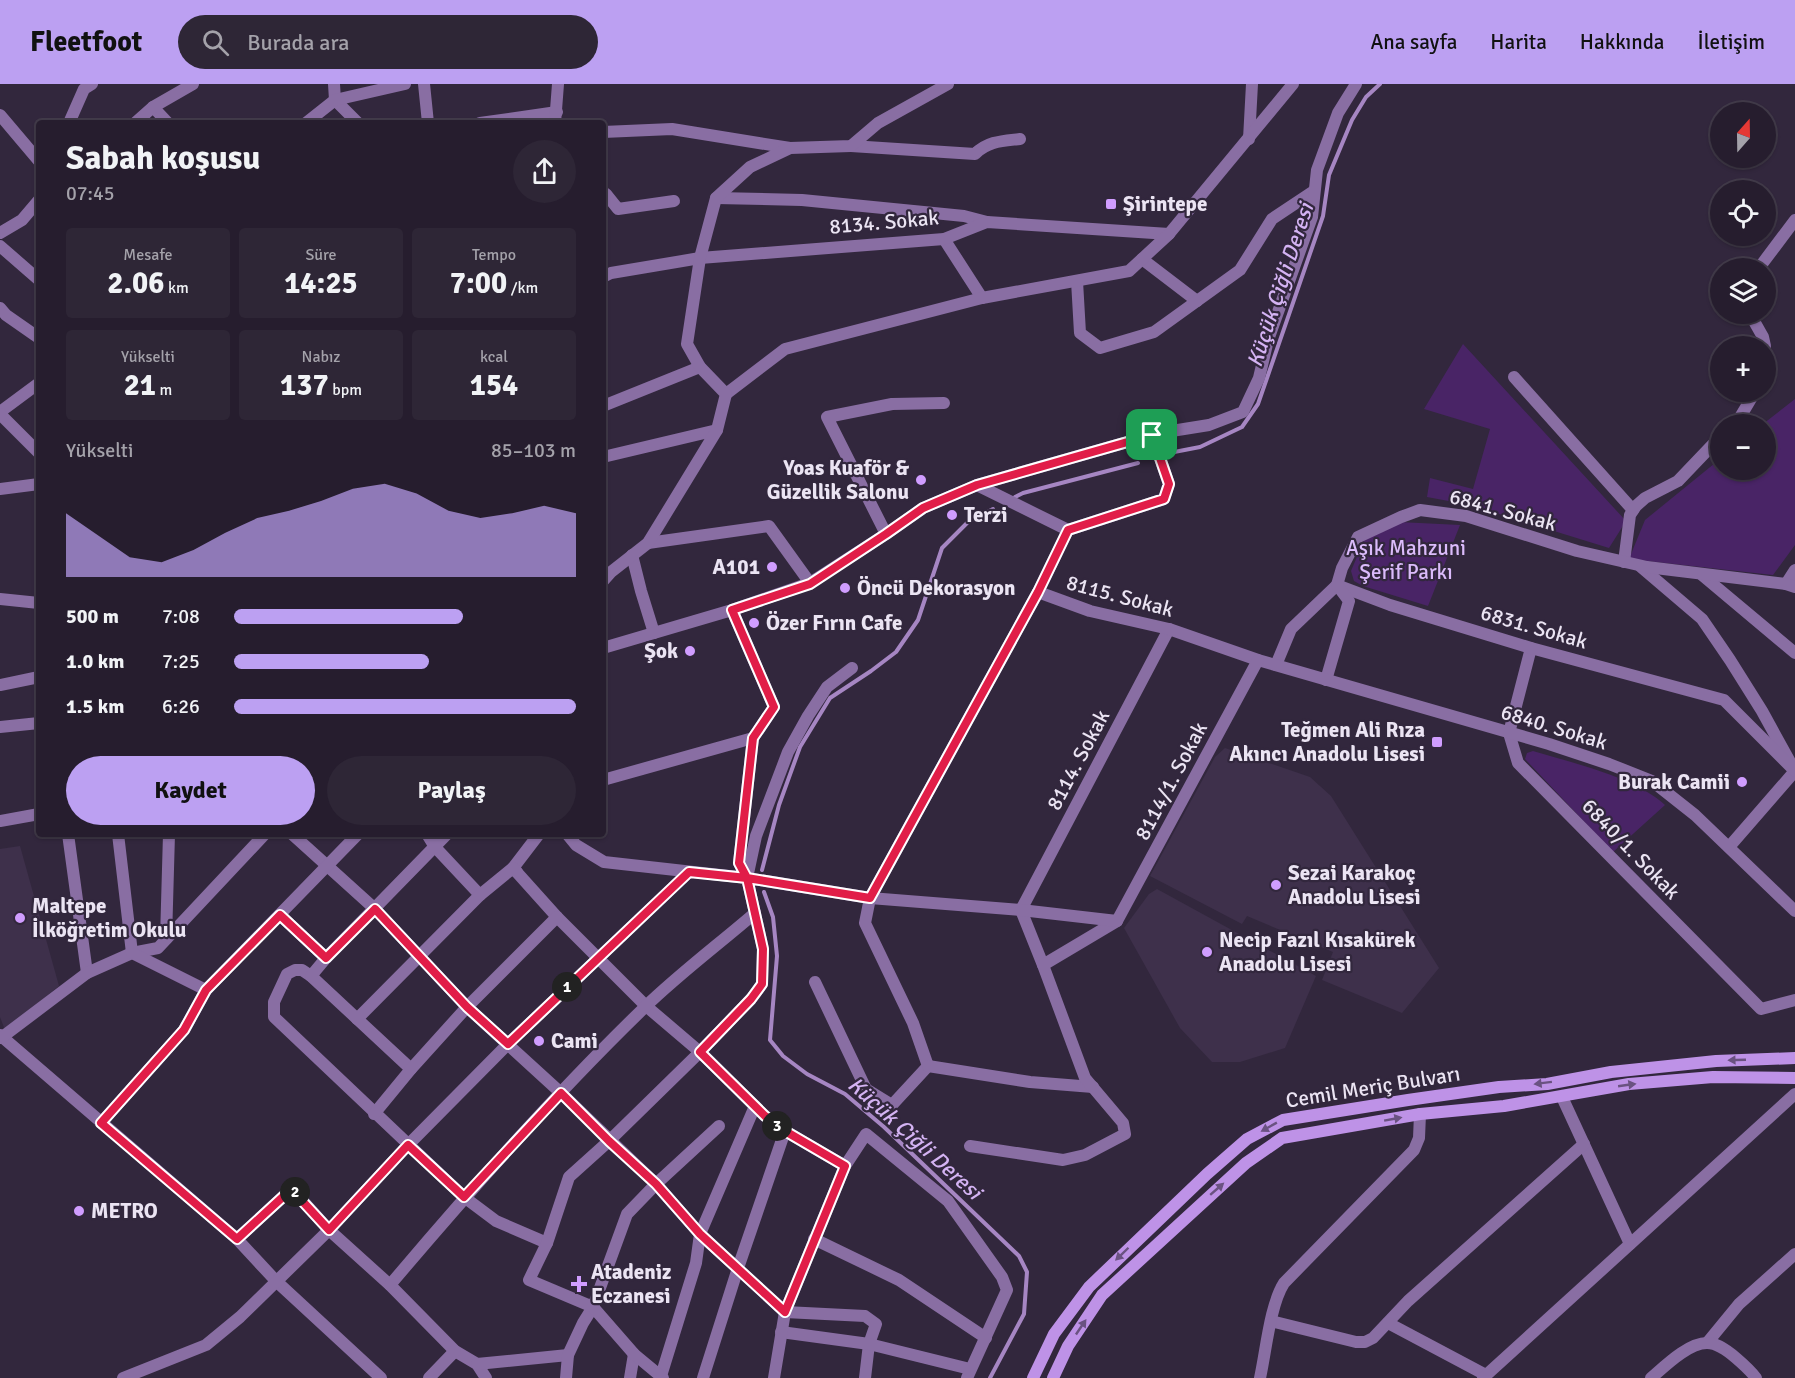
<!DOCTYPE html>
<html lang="tr">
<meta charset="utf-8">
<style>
:root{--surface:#261d2e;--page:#2e2636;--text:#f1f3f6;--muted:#a4a2aa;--line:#423b4a;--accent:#bca0f2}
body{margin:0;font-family:Signika,sans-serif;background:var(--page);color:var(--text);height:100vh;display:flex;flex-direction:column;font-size:22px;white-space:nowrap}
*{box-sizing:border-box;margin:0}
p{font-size:20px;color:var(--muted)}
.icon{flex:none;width:33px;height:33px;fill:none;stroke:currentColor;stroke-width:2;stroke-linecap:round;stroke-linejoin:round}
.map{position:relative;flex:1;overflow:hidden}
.side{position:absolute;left:36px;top:36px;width:570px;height:717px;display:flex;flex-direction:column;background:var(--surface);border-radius:6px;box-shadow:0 2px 4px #0004,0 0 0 2px var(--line)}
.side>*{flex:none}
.needle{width:39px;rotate:20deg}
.controls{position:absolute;left:1710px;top:18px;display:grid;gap:12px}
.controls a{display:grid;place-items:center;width:66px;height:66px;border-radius:50%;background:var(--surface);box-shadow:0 2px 4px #0004,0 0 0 2px var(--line);font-size:30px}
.pin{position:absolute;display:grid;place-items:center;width:51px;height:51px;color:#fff;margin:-26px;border-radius:12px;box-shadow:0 3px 9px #0006}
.km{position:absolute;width:30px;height:30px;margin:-15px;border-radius:50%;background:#222;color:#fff;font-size:16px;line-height:30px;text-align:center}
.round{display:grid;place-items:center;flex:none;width:63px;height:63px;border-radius:32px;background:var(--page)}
.overview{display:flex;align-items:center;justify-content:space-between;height:102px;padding:0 30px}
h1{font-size:33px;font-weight:700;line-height:45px}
.stats{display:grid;grid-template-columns:repeat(3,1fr);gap:9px;height:102px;padding:6px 30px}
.stats div{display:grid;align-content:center;border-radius:6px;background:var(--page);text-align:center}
.stats b{font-size:30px;font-weight:700}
.stats small{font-size:16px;font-weight:400}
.stats p{font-size:16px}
.chart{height:168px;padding:12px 30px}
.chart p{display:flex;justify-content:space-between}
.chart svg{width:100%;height:108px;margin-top:6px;fill:var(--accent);opacity:.7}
.cta{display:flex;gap:12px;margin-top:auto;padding:12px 30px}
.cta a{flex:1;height:69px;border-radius:36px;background:var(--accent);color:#111;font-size:24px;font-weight:700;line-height:69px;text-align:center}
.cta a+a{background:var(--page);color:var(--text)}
ul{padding:0 30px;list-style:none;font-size:20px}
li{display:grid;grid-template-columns:96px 72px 1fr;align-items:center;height:45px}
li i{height:15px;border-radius:8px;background:var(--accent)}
header{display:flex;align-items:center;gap:36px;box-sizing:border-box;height:84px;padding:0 30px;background:var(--accent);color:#111}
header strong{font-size:28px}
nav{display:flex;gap:33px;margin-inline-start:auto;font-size:21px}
.search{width:420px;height:54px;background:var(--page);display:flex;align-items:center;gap:15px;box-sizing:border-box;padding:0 21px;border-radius:33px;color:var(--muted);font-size:22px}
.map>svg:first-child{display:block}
</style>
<header>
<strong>Fleetfoot</strong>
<div class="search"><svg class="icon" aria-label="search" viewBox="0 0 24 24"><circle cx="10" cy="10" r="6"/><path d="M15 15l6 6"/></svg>Burada ara</div>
<nav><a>Ana sayfa</a><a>Harita</a><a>Hakkında</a><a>İletişim</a></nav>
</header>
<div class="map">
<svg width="1795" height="1294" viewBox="0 0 1795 1294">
<rect width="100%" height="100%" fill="#32273d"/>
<g fill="#3e304b">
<polygon points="1225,664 1310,693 1331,712 1439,884 1402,929 1322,896 1333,868 1247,832 1242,840 1150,792 1215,673"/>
<polygon points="20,762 59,902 5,946 0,933 0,765"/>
<polygon points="1157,805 1316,892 1285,964 1240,978 1212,978 1180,944 1124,844 1149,810"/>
</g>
<g fill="#492466">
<polygon points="1463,260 1626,437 1609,464 1470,421 1427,413 1430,394 1473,405 1490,345 1424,325"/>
<polygon points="1795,315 1795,461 1773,491 1629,475 1645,436 1720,375 1720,386 1766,386 1766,340 1763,340"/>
<polygon points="1399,438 1460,441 1428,522 1363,502 1354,497 1351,487 1364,456"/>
<path d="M1533,667c40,12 102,26 132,54l-52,47 -88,-93 2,-6z"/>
</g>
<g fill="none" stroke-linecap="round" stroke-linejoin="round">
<g stroke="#a686c3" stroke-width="4">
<polyline points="1169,369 1200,363 1242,343 1258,320 1323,132 1329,91 1352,36 1366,13 1380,0"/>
<polyline points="1015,413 1023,409 1138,379"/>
<polyline points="762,786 779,721 800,663 830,614 871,587 896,568 918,536 942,464 967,439 993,425"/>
<polyline points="764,808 773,833 777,872 770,956 783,972 807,990 845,1010 884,1043 1019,1172 1027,1188 1024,1230 990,1294"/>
</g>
<g stroke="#896ea3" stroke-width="12">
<polyline points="334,0 335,16 358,39"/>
<polyline points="424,0 428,39"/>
<polyline points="153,23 168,39"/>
<polyline points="0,31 39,77"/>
<polyline points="69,39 84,5 92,0"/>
<polyline points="135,39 153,23 193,0"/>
<polyline points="306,39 335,16 405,0"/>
<polyline points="480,39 557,28"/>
<polyline points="555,39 558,0"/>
<polyline points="603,48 672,45 790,64"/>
<polyline points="1249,55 1252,0"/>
<path d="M851,62l124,8c13,-13 28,-13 45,-15"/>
<polyline points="603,111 606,110 618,125 674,117"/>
<polyline points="716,114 802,116 964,132 987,138"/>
<polyline points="0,149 22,136 39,116"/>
<polyline points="944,155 982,214"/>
<polyline points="0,162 39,196"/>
<polyline points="1142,175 1197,217"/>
<polyline points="1759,184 1795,136"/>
<polyline points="603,193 611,189 700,174 944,155 987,138 1169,150"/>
<polyline points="1077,197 1080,249 1100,264 1154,248 1240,186 1272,135 1314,107"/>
<polyline points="0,224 6,231 39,254"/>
<polyline points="1750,230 1763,253 1765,262"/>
<polyline points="1514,293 1633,426"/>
<polyline points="726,310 785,265 982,214 1129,187 1169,150 1293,0"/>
<polyline points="603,322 700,283"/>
<polyline points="0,328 39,299"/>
<polyline points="0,330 39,369"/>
<polyline points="1736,340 1755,308"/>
<polyline points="603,373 717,346"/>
<polyline points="977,401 1159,349 1209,341 1243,328 1259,294 1268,256 1312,133 1317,86 1338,29 1356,0"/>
<polyline points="0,405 39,400"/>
<polyline points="1068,446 1164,415 1169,400 1152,351"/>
<polyline points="886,450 827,333 892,320 944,319"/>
<polyline points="648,459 769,442 810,499"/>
<polyline points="632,471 641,507 654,549"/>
<polyline points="1624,478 1630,431 1636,422 1645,414 1678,397 1720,353"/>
<polyline points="1641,483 1702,535 1730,576 1762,627 1795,687 1729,763"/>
<polyline points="1702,491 1795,569"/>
<polyline points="603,497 611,488 648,459 717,346 726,310 700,283 687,260 700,174 716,114 750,83 790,64 851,62 878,39 948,0"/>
<polyline points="1786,500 1795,486"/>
<polyline points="0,515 39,519"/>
<polyline points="1531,564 1509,649 1518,679 1761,925 1795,916"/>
<polyline points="1276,581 1291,545 1337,501 1390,521 1531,564 1724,616 1795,687"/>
<polyline points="1326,596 1349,517 1337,501 1342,484 1358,453 1401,433 1420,426 1466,432 1577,467 1647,483 1786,500 1795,503"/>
<polyline points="0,601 39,593"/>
<polyline points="0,643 39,639"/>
<polyline points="603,696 753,654 774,623 732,526"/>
<polyline points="68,750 87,889"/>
<polyline points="292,750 375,825 467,923 561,1009 656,1100 700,1150 785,1228 865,1232 876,1240 869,1260 865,1294"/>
<polyline points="427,750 435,763 480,811"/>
<polyline points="517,788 513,784 539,750"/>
<polyline points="747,794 756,752 788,668 808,632 827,603 852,584"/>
<polyline points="280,831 326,874"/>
<polyline points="166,855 169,750"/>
<polyline points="1043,881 1021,826 1169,545"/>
<polyline points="311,892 302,886 295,886 287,890 274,918 274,933 464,1113 496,1137 547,1159"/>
<polyline points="815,898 866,1005 892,1021 928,982"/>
<polyline points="206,906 358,750"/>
<polyline points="357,935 480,811 513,784 557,833 646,922 700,968 765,1032 785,1047 845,1082"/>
<polyline points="0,951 237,1155 276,1197 381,1294"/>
<polyline points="1,954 87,889 132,869 158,864 265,750"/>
<polyline points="928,982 913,939 865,839 870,814 1038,508"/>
<polyline points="928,982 1030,998 1093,1003"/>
<polyline points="411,985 311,892 326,874 447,750"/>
<polyline points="1562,1013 1630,1160"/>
<polyline points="374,1030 411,985 467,923 557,833"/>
<polyline points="101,1039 184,946 206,906 132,869 118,750"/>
<polyline points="970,1062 1063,1076 1085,1071 1125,1050 1123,1039 1085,994 1043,881 1117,837"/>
<polyline points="237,1155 286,1110 293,1106 329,1146 390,1201 455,1267 477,1280 486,1294"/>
<polyline points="814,1155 899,1196 986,1254"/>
<path d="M390,1201c81,-96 164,-190 255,-278 34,-33 74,-63 110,-94"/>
<polyline points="1271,1237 1356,1258 1365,1258 1373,1254 1408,1217 1584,1060"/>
<polyline points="1388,1239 1486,1291"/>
<polyline points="781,1248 869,1260 970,1285"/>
<polyline points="1707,1259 1739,1220 1795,1170"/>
<polyline points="477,1280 568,1271"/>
<polyline points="661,1292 696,1179 700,1150 755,1022"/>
<polyline points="123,1294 206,1261 240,1233 329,1146 408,1061 508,960 689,788"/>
<polyline points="429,1294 455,1267"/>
<polyline points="566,1294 568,1271 583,1239 593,1223 627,1130 656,1100 719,1042"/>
<polyline points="630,1294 634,1270"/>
<polyline points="663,1294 634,1270 593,1223 529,1196 547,1159 569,1093 609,1057 700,968 751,915 762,900 763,865 747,794 739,779 753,654"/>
<polyline points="703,1294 738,1184 785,1047"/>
<polyline points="774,1294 785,1228 845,1082 866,1050 948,1117 1002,1193 1007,1206 967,1294"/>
<path d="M1260,1294c6,-27 10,-73 24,-95l130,-133 5,-12 1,-24"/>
<polyline points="1483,1294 1795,1010"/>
</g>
<g stroke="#896ea3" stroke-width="12">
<polyline points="603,564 732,526 810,499 886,450 923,424 977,401 1068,446 1038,508 1090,527 1169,545 1258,576 1549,660 1609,680 1652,697 1695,731 1795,827"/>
<polyline points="0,737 39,730"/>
<polyline points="567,750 576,761 604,778 747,794 870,814 1021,826 1117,837 1258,576"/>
<path d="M1651,1294c14,-12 37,-35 56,-35 10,0 21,8 29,15 7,6 14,12 20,20"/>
</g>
<g stroke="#be92e7" stroke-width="12">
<polyline points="1033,1294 1054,1250 1089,1203 1207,1090 1247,1055 1283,1036 1408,1016 1499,1003 1547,1000 1611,988 1716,977 1795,974"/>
<polyline points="1053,1294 1068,1262 1102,1211 1246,1079 1282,1054 1420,1030 1504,1022 1629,1000 1713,993 1795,994"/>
</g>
</g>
<defs><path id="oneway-solid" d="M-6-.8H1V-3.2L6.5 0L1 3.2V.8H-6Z" transform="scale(1.5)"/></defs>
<g fill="#6a5281">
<use href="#oneway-solid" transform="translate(1737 976) rotate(178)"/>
<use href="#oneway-solid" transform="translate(1543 999) rotate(173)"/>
<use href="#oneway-solid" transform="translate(1627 1001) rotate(-8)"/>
<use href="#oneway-solid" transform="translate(1393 1035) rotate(-10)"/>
<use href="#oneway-solid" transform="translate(1269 1043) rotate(151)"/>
<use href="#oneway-solid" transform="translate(1217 1105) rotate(-41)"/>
<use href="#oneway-solid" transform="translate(1122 1170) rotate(136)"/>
<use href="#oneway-solid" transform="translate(1081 1243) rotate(-56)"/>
</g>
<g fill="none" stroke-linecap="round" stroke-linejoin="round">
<g stroke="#fff" stroke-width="12">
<polyline id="route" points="1152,351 1169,400 1164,415 1068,446 1038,508 870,814 747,794 689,788 508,960 467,923 375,825 326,874 280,831 206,906 184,946 101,1039 237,1155 286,1110 293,1107 329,1146 408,1061 464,1113 561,1009 609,1057 656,1100 700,1150 785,1228 845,1082 785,1047 765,1032 700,968 751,915 762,900 763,865 747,794 739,779 753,654 774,623 732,526 810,500 886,450 923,424 977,401 1152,351"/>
</g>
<use href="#route" stroke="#e11d48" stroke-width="8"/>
</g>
<g fill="#d09dff" stroke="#32273d" stroke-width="2">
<rect x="1105" y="114" width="12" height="12" rx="3"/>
<circle cx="921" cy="396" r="6"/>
<circle cx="952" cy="431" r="6"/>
<circle cx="772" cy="483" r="6"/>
<circle cx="845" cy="504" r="6"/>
<circle cx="754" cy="539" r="6"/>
<circle cx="690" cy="567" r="6"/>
<rect x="1431" y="652" width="12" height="12" rx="3"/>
<circle cx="1742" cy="698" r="6"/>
<circle cx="1276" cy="801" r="6"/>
<circle cx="20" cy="834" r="6"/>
<circle cx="1207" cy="868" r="6"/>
<circle cx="539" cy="957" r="6"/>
<circle cx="79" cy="1127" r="6"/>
<path d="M576 1191h6v6h6v6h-6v6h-6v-6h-6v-6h6z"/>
</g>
<g text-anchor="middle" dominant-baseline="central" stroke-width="4.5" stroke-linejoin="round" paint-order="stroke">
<g font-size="21" font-weight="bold" fill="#ebe4f3" stroke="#32273d" text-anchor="start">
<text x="1123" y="120">Şirintepe</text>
<text x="909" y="384" text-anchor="end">Yoas Kuaför &amp;<tspan x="909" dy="24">Güzellik Salonu</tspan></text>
<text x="964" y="431">Terzi</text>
<text x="760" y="483" text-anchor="end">A101</text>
<text x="857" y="504">Öncü Dekorasyon</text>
<text x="766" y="539">Özer Fırın Cafe</text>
<text x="678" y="567" text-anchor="end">Şok</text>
<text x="1425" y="646" text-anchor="end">Teğmen Ali Rıza<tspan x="1425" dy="24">Akıncı Anadolu Lisesi</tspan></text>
<text x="1730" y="698" text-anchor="end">Burak Camii</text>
<text x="1288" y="789">Sezai Karakoç<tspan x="1288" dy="24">Anadolu Lisesi</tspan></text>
<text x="32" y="822">Maltepe<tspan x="32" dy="24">İlköğretim Okulu</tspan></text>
<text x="1219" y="856">Necip Fazıl Kısakürek<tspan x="1219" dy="24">Anadolu Lisesi</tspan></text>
<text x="551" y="957">Cami</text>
<text x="91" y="1127">METRO</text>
<text x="591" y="1188">Atadeniz<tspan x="591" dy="24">Eczanesi</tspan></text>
</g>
<g font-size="21" fill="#ebe4f3" stroke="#32273d">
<text transform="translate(884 138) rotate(-5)">8134. Sokak</text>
<text transform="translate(1503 426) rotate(15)">6841. Sokak</text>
<text transform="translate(1120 512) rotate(15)">8115. Sokak</text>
<text transform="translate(1534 543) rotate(16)">6831. Sokak</text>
<text transform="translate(1554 643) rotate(17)">6840. Sokak</text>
<text transform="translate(1078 676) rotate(-62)">8114. Sokak</text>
<text transform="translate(1171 697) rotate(-62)">8114/1. Sokak</text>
<text transform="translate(1631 765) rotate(46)">6840/1. Sokak</text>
<text transform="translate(1373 1003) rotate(-9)">Cemil Meriç Bulvarı</text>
</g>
<g font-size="21" fill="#dbbbfb" stroke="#32273d">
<text x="1406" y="464">Aşık Mahzuni<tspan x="1406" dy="24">Şerif Parkı</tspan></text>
</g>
<g font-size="22" font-style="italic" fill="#d4b3f3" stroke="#32273d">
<text transform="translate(1280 201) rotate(-72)">Küçük Çiğli Deresi</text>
<text transform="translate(915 1054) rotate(42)">Küçük Çiğli Deresi</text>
</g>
</g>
</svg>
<div class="controls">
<a><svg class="needle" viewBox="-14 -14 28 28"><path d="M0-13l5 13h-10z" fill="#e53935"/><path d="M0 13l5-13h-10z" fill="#a4a2aa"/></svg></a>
<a><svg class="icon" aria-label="locate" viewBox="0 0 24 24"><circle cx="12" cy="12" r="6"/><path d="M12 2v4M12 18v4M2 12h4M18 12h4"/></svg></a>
<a><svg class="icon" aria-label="layers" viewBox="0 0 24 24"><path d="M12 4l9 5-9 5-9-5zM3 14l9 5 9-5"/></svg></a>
<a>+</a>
<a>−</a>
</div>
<div class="pin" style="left:1152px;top:351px;background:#1e9e55"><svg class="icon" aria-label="arrive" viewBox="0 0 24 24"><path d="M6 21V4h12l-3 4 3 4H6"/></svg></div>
<b class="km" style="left:567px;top:903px">1</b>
<b class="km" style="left:295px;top:1108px">2</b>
<b class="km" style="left:777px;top:1042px">3</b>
<section class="side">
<div class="overview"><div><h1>Sabah koşusu</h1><p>07:45</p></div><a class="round"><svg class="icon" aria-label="share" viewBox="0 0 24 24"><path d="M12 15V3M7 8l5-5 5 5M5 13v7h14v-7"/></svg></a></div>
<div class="stats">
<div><p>Mesafe</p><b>2.06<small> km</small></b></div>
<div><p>Süre</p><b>14:25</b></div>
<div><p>Tempo</p><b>7:00<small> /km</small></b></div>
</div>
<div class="stats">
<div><p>Yükselti</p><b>21<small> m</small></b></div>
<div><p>Nabız</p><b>137<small> bpm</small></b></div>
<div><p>kcal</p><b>154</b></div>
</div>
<div class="chart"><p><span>Yükselti</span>85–103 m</p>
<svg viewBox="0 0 160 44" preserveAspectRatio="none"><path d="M0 44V18L10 27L20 36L30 38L40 33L50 26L60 20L70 17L80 13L90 8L100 6L110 10L120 17L130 20L140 18L150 15L160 18V44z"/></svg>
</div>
<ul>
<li><b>500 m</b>7:08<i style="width:67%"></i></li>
<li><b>1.0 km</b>7:25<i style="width:57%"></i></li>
<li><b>1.5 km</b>6:26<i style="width:100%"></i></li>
</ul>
<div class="cta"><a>Kaydet</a><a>Paylaş</a></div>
</section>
</div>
